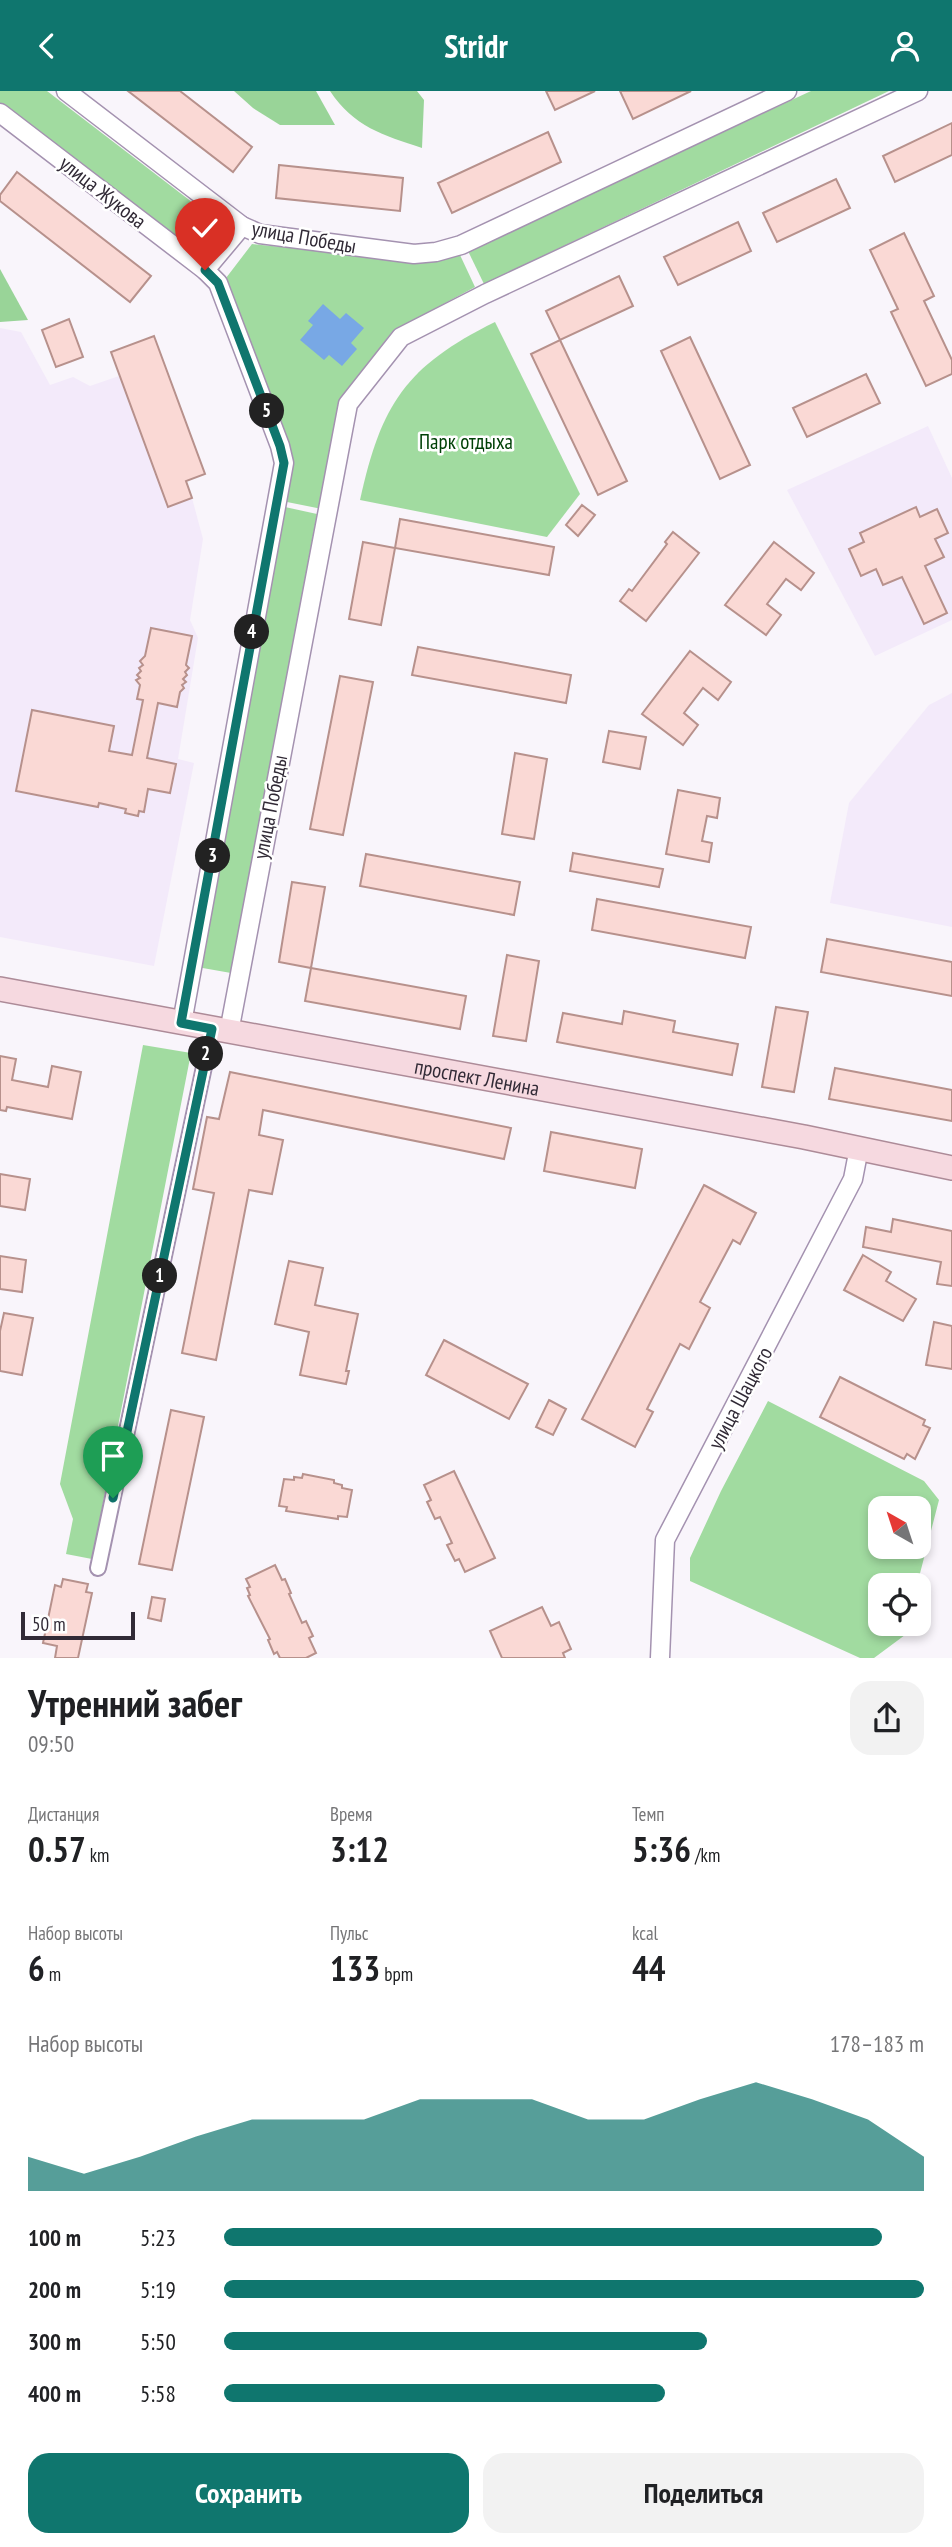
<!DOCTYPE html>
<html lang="ru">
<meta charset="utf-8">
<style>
:root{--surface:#fff;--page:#f2f2f2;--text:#202124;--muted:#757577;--accent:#0f766e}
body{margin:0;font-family:"PT Sans Narrow",sans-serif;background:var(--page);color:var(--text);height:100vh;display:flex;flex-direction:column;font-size:26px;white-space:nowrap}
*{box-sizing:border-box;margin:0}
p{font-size:23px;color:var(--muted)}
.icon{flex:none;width:38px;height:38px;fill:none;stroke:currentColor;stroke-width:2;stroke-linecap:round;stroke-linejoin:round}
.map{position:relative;height:1567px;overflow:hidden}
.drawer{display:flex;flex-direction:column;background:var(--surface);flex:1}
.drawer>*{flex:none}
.needle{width:46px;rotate:321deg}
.fabs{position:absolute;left:868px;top:1405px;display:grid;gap:14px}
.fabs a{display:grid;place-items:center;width:63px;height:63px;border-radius:14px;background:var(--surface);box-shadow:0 4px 10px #0003;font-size:35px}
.scale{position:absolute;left:21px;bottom:18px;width:114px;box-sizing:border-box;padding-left:7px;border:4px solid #312a36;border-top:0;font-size:19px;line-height:24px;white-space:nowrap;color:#312a36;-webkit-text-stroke:5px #fff;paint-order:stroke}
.pin{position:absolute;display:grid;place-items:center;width:60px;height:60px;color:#fff;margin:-72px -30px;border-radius:50% 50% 50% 0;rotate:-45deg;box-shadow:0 0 7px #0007}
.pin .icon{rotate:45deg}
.km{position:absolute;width:35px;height:35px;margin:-18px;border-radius:50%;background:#222;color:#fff;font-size:19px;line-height:35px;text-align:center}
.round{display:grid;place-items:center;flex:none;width:74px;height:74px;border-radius:21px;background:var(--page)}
.overview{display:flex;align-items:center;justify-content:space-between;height:119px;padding:0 28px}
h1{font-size:38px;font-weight:700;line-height:52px}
.stats{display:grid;grid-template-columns:repeat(3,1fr);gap:10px;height:119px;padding:7px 28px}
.stats div{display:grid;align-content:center}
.stats b{font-size:35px;font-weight:700}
.stats small{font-size:19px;font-weight:400}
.stats p{font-size:19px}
.chart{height:196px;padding:14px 28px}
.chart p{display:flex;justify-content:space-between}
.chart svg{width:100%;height:126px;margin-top:7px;fill:var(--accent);opacity:.7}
.action{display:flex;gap:14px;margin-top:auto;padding:14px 28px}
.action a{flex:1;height:80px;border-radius:21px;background:var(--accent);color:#fff;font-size:28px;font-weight:700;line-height:80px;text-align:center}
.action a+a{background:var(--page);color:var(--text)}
ul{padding:0 28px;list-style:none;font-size:23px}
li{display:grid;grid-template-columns:112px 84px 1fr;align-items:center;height:52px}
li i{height:18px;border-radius:9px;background:var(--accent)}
header{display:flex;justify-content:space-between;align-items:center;height:91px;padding:0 28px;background:var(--accent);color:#fff;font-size:32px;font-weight:700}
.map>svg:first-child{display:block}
</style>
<header><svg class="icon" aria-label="back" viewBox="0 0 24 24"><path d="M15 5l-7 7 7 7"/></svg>Stridr<svg class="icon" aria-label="person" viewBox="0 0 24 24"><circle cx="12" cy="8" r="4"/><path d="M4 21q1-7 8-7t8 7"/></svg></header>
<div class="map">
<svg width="952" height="1567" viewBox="0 0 952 1567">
<rect width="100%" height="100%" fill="#f9f5fb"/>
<g fill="#f3eafa">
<polygon points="0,237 21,241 50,294 73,286 90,295 119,285 168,415 192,407 203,448 190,529 198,547 178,668 194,672 154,875 0,846"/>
<polygon points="928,335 952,387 952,529 875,565 787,399"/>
<polygon points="952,602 952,836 830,812 849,712 929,614"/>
</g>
<g fill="#a1dba0" fill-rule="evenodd">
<polygon points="0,0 47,0 218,131 192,163 0,15"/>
<polygon points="811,0 889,0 484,193 468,160"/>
<polygon points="252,153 434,171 460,164 475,196 392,241 343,305 322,418 287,411 291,358 226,187"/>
<path d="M495,231l85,172 -33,43 -187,-37c21,-96 46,-134 135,-178z"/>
<polygon points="285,416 317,423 231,882 197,876"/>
<polygon points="143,954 191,962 92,1468 66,1463 73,1428 60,1393"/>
<path d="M768,1310l156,80 15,19 -22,85h-37v39h28l-3,11 -31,23h-14l-170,-77v-23l31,-67zM880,1418h39v38h-39z"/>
</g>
<g fill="#99d498">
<polygon points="234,0 316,0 335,34 280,34 253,17"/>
<path d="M330,0h87l7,9 -2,48c-39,-13 -68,-21 -92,-57z"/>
<polygon points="0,178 28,229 0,231"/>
</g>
<polygon fill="#78a8e5" points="323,213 340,228 346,222 364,237 351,252 357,258 342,275 329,264 324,269 300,249 313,234 308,230"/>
<g fill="#fad9d5" stroke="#b7918c" stroke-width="2">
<polygon points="128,0 180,0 252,56 233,81"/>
<polygon points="546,0 595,0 555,19"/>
<polygon points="620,0 691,0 633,28"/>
<polygon points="952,32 952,64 895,91 883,65"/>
<polygon points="548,41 561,71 452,122 438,92"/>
<polygon points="279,74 403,87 400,120 276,107"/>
<polygon points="17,81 151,185 130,211 0,110 0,104"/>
<polygon points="836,88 850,117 777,151 763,122"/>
<polygon points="738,131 751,160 678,194 664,166"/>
<polygon points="904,142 934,205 924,210 952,269 952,283 926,295 891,221 898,218 870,159"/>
<polygon points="619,185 633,215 560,249 546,220"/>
<polygon points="69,228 83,266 56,276 42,239"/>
<polygon points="154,245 205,383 186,390 192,407 168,416 111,261"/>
<polygon points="690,246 750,374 720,388 661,260"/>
<polygon points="560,249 627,390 598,404 531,263"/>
<polygon points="866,283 880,312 807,346 793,317"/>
<polygon points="582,414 595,424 578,445 566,434"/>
<polygon points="916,416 920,426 937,418 948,442 935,448 944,466 925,475 947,522 924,533 902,486 883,494 876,478 861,485 849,458 864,451 860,442"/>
<polygon points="400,428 554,456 549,484 395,457"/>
<polygon points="673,441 699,462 646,530 620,510 629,498 632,500 667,453 665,451"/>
<polygon points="363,451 395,457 381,534 349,528"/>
<polygon points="774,451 814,482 801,499 786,488 767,513 781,524 766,544 725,514"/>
<polygon points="151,537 192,545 186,574 189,577 185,581 187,584 183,588 186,591 182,594 184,597 180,601 177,616 158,612 147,667 176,673 170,702 148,698 144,721 139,720 138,725 125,722 126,718 99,712 98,716 16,700 32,619 114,635 109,660 132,664 143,609 137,608 140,594 136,589 140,587 137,584 141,580 139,577 143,574 140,570 145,565"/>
<polygon points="418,556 571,584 566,612 412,584"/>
<polygon points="690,560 731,591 718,609 703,597 684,622 698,634 683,654 642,623"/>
<polygon points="340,585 373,591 343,744 310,738"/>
<polygon points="609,640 646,646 640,678 603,671"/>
<polygon points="515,662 547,668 534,748 502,743"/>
<polygon points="678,699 720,707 717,727 707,725 702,750 712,752 709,771 666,763"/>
<polygon points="573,762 663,778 659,796 570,780"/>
<polygon points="366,763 520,791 514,824 360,795"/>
<polygon points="292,791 325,796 311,877 279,871"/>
<polygon points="597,808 751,836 745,867 592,839"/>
<polygon points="827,848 952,871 952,905 821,881"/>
<polygon points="507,864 539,870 526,950 493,945"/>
<polygon points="311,877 466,905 460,938 305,910"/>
<polygon points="776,916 808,921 794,1001 762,996"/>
<polygon points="624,920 675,930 673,941 738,953 732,984 557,951 563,922 622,933"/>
<polygon points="0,965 16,968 12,989 48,996 52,975 81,981 72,1028 7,1016 6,1020 0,1019"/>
<polygon points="835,977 952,999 952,1030 829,1008"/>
<polygon points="230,981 511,1037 504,1068 263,1019 259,1044 283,1049 272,1103 249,1099 216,1269 182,1262 214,1102 193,1098 207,1026 219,1028"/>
<polygon points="551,1041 642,1058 635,1097 544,1080"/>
<polygon points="0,1083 30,1088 25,1119 0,1115"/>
<polygon points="704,1094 756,1122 740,1153 733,1149 700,1211 710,1217 689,1258 680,1253 647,1318 653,1321 635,1356 582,1328"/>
<polygon points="893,1128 952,1140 952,1195 937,1193 941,1171 863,1156 866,1136 891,1141"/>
<polygon points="863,1164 891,1181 886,1190 916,1208 903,1230 844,1199"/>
<polygon points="0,1165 26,1169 22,1201 0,1198"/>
<polygon points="289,1170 323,1177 315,1214 358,1223 346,1280 349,1280 346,1293 300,1284 309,1241 275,1233"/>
<polygon points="4,1222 33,1227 22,1284 0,1280 0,1240"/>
<polygon points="934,1231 952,1235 952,1278 926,1274"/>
<polygon points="444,1249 528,1293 509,1328 426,1284"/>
<polygon points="840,1286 925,1329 923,1334 930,1337 915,1368 907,1363 904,1368 820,1326"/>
<polygon points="549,1309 566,1318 553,1344 536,1336"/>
<polygon points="171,1319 204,1326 172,1479 139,1473"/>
<polygon points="454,1380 495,1467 465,1481 459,1468 455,1470 447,1454 452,1452 440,1426 435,1428 427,1411 431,1409 424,1394"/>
<polygon points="303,1383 334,1389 334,1392 342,1394 342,1397 352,1399 347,1426 338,1425 338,1428 286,1420 287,1416 279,1415 284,1388 294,1389 294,1386 302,1387"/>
<polygon points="275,1474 282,1489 285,1488 291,1502 289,1503 302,1532 306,1530 313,1545 309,1547 316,1562 306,1567 280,1567 277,1561 274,1563 268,1549 270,1548 248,1505 250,1504 247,1497 250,1496 246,1488"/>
<polygon points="63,1488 88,1493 86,1501 92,1502 78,1567 55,1567 57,1555 43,1552 55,1494 61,1496"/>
<polygon points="152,1506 165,1508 161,1530 148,1527"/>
<polygon points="542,1516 551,1535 559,1531 571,1558 563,1562 565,1567 502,1567 490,1540"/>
</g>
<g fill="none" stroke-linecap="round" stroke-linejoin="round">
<g stroke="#a492b0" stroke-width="18">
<polyline id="minor" points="98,1477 212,938"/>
</g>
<g stroke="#a492b0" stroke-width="21">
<g id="tertiary">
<polyline points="66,0 242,135 260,143 414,163 436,161 461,154 787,0"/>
<polyline points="0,22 205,179 218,192 280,355 284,372 182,932"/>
<polyline points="205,179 242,135"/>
<polyline points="229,941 348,313 401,246 485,203 918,0"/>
<polyline points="660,1567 665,1449 853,1088 859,1057"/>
</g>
</g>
<g stroke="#ad8b98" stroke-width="26">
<g id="primary">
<path id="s1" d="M0,898l804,148 148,31"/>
</g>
</g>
<use href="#minor" stroke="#fff" stroke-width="14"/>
<use href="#tertiary" stroke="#fff" stroke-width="18"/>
<use href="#primary" stroke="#f6d9e0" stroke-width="23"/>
</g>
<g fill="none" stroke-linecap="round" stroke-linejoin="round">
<g stroke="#fff" stroke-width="14">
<polyline id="route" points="113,1407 212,938 181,932 284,372 280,355 218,192 205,179"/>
</g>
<use href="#route" stroke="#0f766e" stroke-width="9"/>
</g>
<g text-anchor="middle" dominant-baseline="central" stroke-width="5" stroke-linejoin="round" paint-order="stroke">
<g font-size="21" fill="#312a36" stroke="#fff">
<text transform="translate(103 101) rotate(38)">улица Жукова</text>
<text transform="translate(304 146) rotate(10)">улица Победы</text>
<text transform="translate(270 716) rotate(-79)">улица Победы</text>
<text stroke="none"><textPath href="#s1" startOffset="485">проспект Ленина</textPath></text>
<text transform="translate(740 1307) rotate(-62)">улица Шацкого</text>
</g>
<g font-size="21" fill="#004107" stroke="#fff">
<text x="466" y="350">Парк отдыха</text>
</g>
</g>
</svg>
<div class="fabs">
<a><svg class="needle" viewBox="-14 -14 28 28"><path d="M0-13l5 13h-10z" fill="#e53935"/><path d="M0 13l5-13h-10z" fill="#757577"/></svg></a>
<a><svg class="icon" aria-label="locate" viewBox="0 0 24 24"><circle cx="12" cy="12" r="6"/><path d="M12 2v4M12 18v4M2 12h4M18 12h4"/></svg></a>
</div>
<div class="scale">50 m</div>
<div class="pin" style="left:113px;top:1407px;background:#1e9e55"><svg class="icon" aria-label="arrive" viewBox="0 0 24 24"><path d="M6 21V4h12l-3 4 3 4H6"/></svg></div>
<div class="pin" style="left:205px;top:179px;background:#d93025"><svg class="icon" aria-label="check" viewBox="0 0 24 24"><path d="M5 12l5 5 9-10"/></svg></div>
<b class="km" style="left:160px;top:1185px">1</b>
<b class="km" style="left:206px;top:963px">2</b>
<b class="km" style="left:213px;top:765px">3</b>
<b class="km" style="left:252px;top:541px">4</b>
<b class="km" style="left:267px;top:320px">5</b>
</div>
<section class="drawer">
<div class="overview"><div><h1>Утренний забег</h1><p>09:50</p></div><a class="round"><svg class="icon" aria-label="share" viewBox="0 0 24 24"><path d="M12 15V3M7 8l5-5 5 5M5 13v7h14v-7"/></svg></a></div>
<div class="stats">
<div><p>Дистанция</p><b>0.57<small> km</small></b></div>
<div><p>Время</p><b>3:12</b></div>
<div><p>Темп</p><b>5:36<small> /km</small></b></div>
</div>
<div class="stats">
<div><p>Набор высоты</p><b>6<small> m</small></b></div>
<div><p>Пульс</p><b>133<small> bpm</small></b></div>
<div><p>kcal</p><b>44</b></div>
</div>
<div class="chart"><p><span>Набор высоты</span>178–183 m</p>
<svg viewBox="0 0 160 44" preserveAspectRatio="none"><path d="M0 44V32L10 38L20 32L30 25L40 19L50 19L60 19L70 12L80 12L90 12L100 19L110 19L120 12L130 6L140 12L150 19L160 32V44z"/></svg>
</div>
<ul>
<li><b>100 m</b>5:23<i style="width:94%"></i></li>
<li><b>200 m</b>5:19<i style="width:100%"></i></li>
<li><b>300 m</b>5:50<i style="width:69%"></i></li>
<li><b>400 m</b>5:58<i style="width:63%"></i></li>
</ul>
<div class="action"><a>Сохранить</a><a>Поделиться</a></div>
</section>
